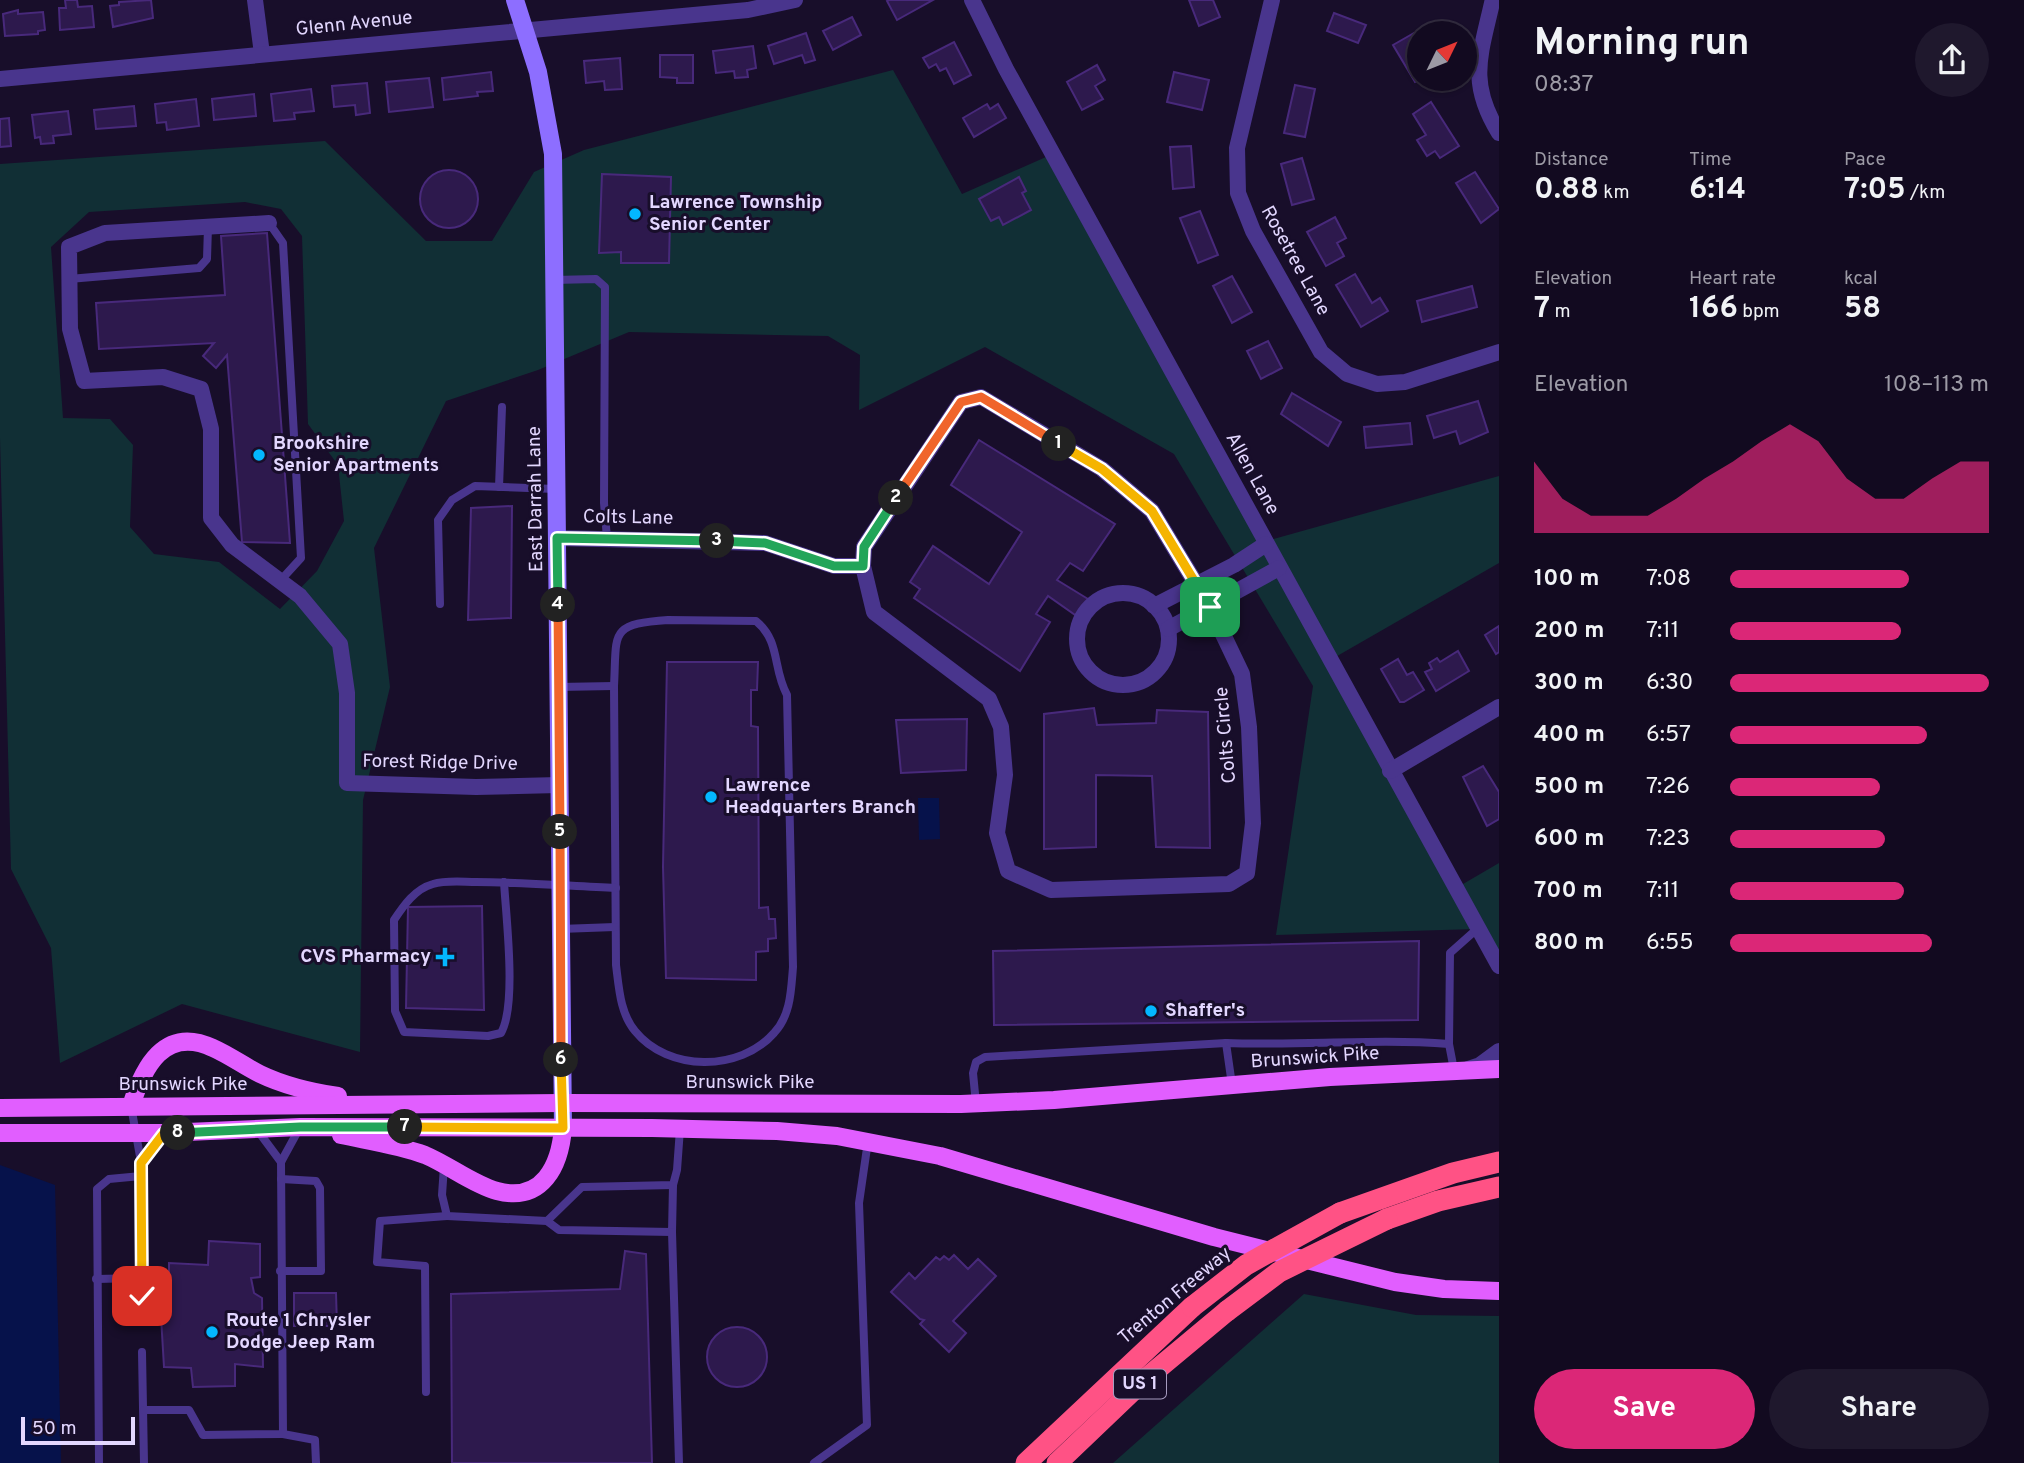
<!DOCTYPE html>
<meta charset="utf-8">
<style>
:root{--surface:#120a20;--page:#1f182d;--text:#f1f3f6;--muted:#9c9aa5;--line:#312b3e;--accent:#db2777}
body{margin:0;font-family:Overpass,sans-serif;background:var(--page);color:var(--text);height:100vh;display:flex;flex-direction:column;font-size:26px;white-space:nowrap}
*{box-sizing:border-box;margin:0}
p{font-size:23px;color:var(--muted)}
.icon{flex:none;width:38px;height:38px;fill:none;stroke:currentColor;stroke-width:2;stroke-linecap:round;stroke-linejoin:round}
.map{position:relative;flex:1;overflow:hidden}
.drawer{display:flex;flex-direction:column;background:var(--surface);width:525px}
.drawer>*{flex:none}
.needle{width:46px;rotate:47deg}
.tools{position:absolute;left:1407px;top:21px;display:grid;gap:14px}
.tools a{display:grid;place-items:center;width:70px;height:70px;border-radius:50%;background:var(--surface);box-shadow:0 2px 5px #0004,0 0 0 2px var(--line);font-size:35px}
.scale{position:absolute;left:21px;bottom:18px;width:114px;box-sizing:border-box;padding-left:7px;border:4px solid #e3d7ff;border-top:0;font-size:19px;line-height:24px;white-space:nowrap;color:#e3d7ff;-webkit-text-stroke:5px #180e2a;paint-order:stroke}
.pin{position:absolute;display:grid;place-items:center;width:60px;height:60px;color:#fff;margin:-30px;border-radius:14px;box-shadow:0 4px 10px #0006}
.km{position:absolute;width:35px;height:35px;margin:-18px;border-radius:50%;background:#222;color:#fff;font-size:19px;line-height:35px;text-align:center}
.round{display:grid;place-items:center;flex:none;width:74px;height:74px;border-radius:37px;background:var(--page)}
.headline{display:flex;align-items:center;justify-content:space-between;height:119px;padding:0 35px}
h1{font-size:38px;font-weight:700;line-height:52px}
.metrics{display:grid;grid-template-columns:repeat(3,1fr);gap:10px;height:119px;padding:7px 35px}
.metrics div{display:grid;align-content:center}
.metrics b{font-size:30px;font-weight:700}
.metrics small{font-size:19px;font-weight:400}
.metrics p{font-size:19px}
.chart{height:196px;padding:14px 35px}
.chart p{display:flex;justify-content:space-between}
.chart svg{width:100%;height:126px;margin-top:7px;fill:var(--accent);opacity:.7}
.action{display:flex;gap:14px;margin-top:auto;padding:14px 35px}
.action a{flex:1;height:80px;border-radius:42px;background:var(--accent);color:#fff;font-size:28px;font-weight:700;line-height:80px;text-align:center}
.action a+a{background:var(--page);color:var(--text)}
ul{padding:0 35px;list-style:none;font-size:23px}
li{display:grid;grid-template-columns:112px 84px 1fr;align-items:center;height:52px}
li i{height:18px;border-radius:9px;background:var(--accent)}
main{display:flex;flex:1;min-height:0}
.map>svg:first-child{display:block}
</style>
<main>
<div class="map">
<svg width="1499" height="1463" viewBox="0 0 1499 1463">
<rect width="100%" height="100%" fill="#180e2a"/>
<g fill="#112f35" fill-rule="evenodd">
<path d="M893,70l69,124 84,-37 213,386 240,-67v87l-174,100 126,228 48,-28v103l-23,-37 -200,6 37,-249 -139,-232 -189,-107 -126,63 1,-55 -32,-19 -199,-4 -91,38 -92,31 -72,147 16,139 -27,113 -3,252 -178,-48 -122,59 -9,-115 -40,-79 -11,-431v-274l325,-23 101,100h66l42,-69 50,-22zM245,202l36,7 21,27 6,188 30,41 6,56 -27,50 -37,38 -61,-47 -65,-8 -24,-27 3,-82 -23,-26 -47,-1 -12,-171 38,-35z"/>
<polygon points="1304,1294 1416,1315 1499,1316 1499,1463 1113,1463"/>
</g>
<g fill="#06124b">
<polygon points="918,798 939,798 940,839 919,840"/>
<polygon points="0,1165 55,1185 61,1463 0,1463"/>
</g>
<g fill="#2d194d" stroke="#48297b" stroke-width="2">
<polygon points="65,0 77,0 78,7 92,6 94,27 60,30 59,8 66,8"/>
<polygon points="151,0 153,18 113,27 110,6 119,5 119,2"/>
<polygon points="889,0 933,0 897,20 887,1"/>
<polygon points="1189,0 1213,0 1220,17 1199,26"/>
<polygon points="18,10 18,14 43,12 45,30 38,31 38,34 5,36 3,14"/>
<polygon points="1334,13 1366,25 1358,43 1327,31"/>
<polygon points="852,17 861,35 833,50 823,31"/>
<polygon points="806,33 815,60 805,63 802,55 774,64 768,46"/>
<polygon points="1414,33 1419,41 1420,79 1415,82 1393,45"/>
<polygon points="954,42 971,75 954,84 946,68 940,71 936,64 929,68 923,58"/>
<polygon points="753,46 756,68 747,70 748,77 735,78 734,71 716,73 713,51"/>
<polygon points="660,55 693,55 693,83 677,83 677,78 660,77"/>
<polygon points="620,58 622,89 605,90 604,81 586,83 584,61"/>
<polygon points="1097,65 1105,80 1095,86 1103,99 1082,110 1067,82"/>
<polygon points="491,72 493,91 477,92 478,96 444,100 442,78"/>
<polygon points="1174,72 1209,80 1202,110 1167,102"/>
<polygon points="429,78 433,107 389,112 386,82"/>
<polygon points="367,83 370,113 356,115 355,105 334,107 332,86"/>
<polygon points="1295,85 1315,89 1305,137 1284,133"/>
<polygon points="311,89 314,111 294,113 295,119 274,121 271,94"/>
<polygon points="254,94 256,116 214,120 212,99"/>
<polygon points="196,99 199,126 167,130 166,122 157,123 155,104"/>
<polygon points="1431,102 1459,146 1440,158 1435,151 1427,156 1417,140 1426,135 1413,114"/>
<polygon points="987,104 990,109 998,104 1006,118 974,137 963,118"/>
<polygon points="134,106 136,126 96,129 94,110"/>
<polygon points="68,111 71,134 53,136 54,143 41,144 40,137 35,138 32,115"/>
<polygon points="9,118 11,146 0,147 0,119"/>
<polygon points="1191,146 1194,187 1173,189 1170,147"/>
<polygon points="1302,158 1314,199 1292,205 1281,164"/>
<circle cx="449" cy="199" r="29"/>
<polygon points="1475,172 1499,209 1481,223 1456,183"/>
<polygon points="602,174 671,177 669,263 621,263 621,252 599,253"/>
<polygon points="1019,177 1026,191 1022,193 1031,210 1003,225 999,217 991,221 979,199"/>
<polygon points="1200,211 1218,255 1198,263 1180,218"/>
<polygon points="1335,217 1346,238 1337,243 1344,256 1326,266 1307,232"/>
<polygon points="267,233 290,543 242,542 227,355 216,368 203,356 214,343 99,349 96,303 225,295 221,236"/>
<polygon points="1355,274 1372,303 1380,298 1388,311 1361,327 1336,285"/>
<polygon points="1232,276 1252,312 1232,323 1213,286"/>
<polygon points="1472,286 1477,307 1422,322 1417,301"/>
<polygon points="1268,341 1282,368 1261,379 1247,351"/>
<polygon points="1292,393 1341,422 1328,446 1281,414"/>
<polygon points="1478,401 1488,432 1460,444 1456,431 1434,438 1427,416"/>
<polygon points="1410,423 1412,444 1366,448 1364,427"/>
<polygon points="979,440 1115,524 1083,571 1070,563 1057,580 1088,599 1078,617 1048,596 1036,614 1050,622 1020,671 914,598 920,589 910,582 933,546 989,584 1022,532 951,485"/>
<polygon points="512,506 511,618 468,620 471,508"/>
<polygon points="1499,626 1499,652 1496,654 1485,635"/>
<polygon points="1458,651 1469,671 1436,691 1425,672 1432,669 1429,663 1437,658 1440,662"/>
<polygon points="1398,659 1407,675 1413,672 1424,690 1404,702 1400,702 1381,669"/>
<polygon points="667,662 758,662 757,690 751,690 751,726 758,727 759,908 768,907 769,919 775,919 776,938 768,939 768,951 756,952 756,980 666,978 663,867"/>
<polygon points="1094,708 1097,725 1156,723 1157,710 1208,712 1210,848 1156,847 1152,776 1096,775 1096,847 1044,849 1044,714"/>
<polygon points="967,719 966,770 901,773 896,720"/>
<polygon points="1483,766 1499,792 1499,819 1487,826 1463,777"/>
<polygon points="482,906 484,1010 406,1008 408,907"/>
<polygon points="1419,941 1418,1020 994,1025 993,951"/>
<polygon points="209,1241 260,1244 260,1277 251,1278 254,1293 262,1298 263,1367 235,1364 235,1386 193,1387 191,1368 164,1367 160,1300 169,1299 169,1263 208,1265"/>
<polygon points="625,1251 646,1254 652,1463 452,1463 451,1294 620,1289"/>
<polygon points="954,1255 968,1269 978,1259 996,1276 953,1321 966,1333 949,1352 920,1324 924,1320 920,1319 891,1292 909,1273 915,1279 936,1257 940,1260 944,1256 949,1260"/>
<polygon points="294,1293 336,1293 337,1326 294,1326"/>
<circle cx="737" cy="1357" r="30"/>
</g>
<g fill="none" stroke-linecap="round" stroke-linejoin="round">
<g stroke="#49358d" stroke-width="8">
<polyline points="269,223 283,243 301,558 280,581"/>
<polyline points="69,279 199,268 207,259 208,227"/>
<polyline points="554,280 596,279 605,287 604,503 607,538"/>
<polyline points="499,487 502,407"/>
<polyline points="440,604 438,520 452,500 475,486 556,489"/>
<path d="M668,620l88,1c25,21 16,46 31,74l6,272c-2,23 -2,48 -19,66 -34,39 -106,39 -139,-2 -15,-18 -16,-43 -19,-66l-2,-279c3,-53 -6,-62 54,-66z"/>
<polyline points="558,687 614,686"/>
<path d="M504,882c2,35 13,123 -3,151l-13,3 -84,-4 -9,-21 -1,-91c10,-15 21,-31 39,-36 13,-4 30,-2 43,-2 47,0 93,4 140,6"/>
<polyline points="560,929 615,927"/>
<polyline points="1454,1070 1449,1044 1450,953 1477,929"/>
<path d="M1232,1085l-6,-42c74,3 149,-5 223,1"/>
<polyline points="976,1104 973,1073 976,1062 985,1057 1226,1043"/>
<polyline points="131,1106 141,1162 142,1295"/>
<polyline points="258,1131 281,1162"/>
<polyline points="141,1162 163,1135"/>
<polyline points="444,1166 442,1195 447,1216 547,1221 582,1187 673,1185 677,1170 680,1129"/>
<polyline points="547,1221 559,1230 672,1232 673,1185"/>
<polyline points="672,1232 679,1463"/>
<polyline points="280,1271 321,1271 320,1188 316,1181 281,1179"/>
<polyline points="96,1279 142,1278"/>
<polyline points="142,1352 144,1463"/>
<polyline points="426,1392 425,1266 377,1262 380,1221 447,1216"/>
<polyline points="144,1410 189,1410 203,1435 283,1434 281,1162 299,1129"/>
<polyline points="283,1434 315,1440 316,1463"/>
<polyline points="99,1463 97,1189 109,1179 141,1176"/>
<polyline points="814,1463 867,1425 859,1203 868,1141"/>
</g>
<g stroke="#49358d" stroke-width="16">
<polyline points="255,0 262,54"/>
<polyline points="972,0 1006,69 1499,966"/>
<polyline points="1272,0 1237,148 1238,193 1253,231 1321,352 1347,374 1377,384 1405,382 1499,352"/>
<path d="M1492,3c-12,53 -24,80 7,130"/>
<polyline points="0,79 748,10 795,0"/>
<polyline points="269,223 105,233 69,247 70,329 84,381 163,377 201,389 211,429 211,518 232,545 300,596 340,644 347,693 347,783 476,787 559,785"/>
<polygon points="981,397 1102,469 1152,511 1210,607 1242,674 1249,727 1253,823 1247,873 1229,884 1051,890 1008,871 997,833 1005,775 1001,727 989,699 874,612 863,566 864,547 961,402"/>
<polyline points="557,538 765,543 834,566 863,566"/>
<circle cx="1123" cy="639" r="46"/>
<polyline points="1154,606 1234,565 1266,544"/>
<polyline points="1168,629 1279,568"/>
<polyline points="1390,771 1499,707"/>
<polyline points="1468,1069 1480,1065 1499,1051"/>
</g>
<polyline stroke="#8d6eff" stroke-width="18" points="515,0 538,72 553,154 563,1128"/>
<g stroke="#e15eff" stroke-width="18">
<path d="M131,1106c12,-38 33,-81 82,-58 16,7 31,18 47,26 25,12 51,18 78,22"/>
<polyline points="0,1108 562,1103 961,1104 1054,1100 1330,1077 1499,1069"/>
<polyline points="0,1133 164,1133 300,1127 652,1128 777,1131 837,1136 940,1156 1214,1237 1395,1282 1444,1289 1499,1291"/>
<path d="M341,1135c28,6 57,10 84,20 24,10 47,29 72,36 46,12 63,-26 66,-63"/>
</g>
<g stroke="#ff5285" stroke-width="21">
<polyline points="1340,1213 1453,1173 1499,1162"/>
<polyline points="1387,1219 1438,1201 1499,1187"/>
<polyline points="1026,1463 1192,1307"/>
<polyline points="1057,1463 1143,1381 1227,1311"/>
</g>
<g stroke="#ff5285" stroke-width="21">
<polyline points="1192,1307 1246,1265 1340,1213"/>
<polyline points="1227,1311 1279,1272 1387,1219"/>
</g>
</g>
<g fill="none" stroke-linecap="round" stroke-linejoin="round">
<g stroke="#fff" stroke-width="14">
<polyline id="split-1" points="1059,444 1102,469 1152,511 1210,607"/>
</g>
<g stroke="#fff" stroke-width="14">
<polyline id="split-2" points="896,498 961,402 981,397 1059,444"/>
</g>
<g stroke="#fff" stroke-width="14">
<polyline id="split-3" points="717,541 765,543 834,566 863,566 864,547 896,498"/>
</g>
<g stroke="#fff" stroke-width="14">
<polyline id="split-4" points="558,605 557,538 717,541"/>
</g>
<g stroke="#fff" stroke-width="14">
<polyline id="split-5" points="558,605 560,832"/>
</g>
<g stroke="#fff" stroke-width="14">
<polyline id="split-6" points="560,832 561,1060"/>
</g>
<g stroke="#fff" stroke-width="14">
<polyline id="split-7" points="405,1127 563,1128 561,1060"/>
</g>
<g stroke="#fff" stroke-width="14">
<polyline id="split-8" points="178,1133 300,1127 405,1127"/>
</g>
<g stroke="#fff" stroke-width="14">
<polyline id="split-9" points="142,1296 141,1163 164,1133 178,1133"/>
</g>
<use href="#split-1" stroke="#f5b400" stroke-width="9"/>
<use href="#split-2" stroke="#f0652b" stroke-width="9"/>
<use href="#split-3" stroke="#22a559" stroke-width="9"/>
<use href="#split-4" stroke="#22a559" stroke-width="9"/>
<use href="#split-5" stroke="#f0652b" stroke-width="9"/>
<use href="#split-6" stroke="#f0652b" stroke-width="9"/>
<use href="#split-7" stroke="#f5b400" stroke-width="9"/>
<use href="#split-8" stroke="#22a559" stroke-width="9"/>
<use href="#split-9" stroke="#f5b400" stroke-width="9"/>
</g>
<g fill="#03b7ff" stroke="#180e2a" stroke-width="2.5">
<circle cx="635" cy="214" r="7"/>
<circle cx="259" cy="455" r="7"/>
<circle cx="711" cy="797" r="7"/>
<path d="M441.5 946.5h7v7h7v7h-7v7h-7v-7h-7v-7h7z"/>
<circle cx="1151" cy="1011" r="7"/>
<circle cx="212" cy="1332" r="7"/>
</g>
<g text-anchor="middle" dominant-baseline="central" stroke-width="6" stroke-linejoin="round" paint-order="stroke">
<rect fill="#180e2a" stroke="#a69bbf" stroke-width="2" x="1114" y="1369.5" width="52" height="29" rx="5"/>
<g font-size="18" font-weight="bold" fill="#e3d7ff">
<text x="1140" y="1384">US 1</text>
</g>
<g font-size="19" fill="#e3d7ff" stroke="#180e2a">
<text transform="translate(354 24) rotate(-6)">Glenn Avenue</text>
<text transform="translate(1295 261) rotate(61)">Rosetree Lane</text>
<text transform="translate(1252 474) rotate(61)">Allen Lane</text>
<text transform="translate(536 499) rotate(-91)">East Darrah Lane</text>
<text transform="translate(628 518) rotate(1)">Colts Lane</text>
<text transform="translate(1226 735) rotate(-95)">Colts Circle</text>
<text transform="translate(440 763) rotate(1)">Forest Ridge Drive</text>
<text transform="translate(1315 1058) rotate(-4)">Brunswick Pike</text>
<text x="750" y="1083">Brunswick Pike</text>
<text x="183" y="1085">Brunswick Pike</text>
<text transform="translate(1175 1296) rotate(-40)">Trenton Freeway</text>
</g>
<g font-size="19" font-weight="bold" fill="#e3d7ff" stroke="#180e2a" text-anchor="start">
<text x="649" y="203">Lawrence Township<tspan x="649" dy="22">Senior Center</tspan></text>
<text x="273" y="444">Brookshire<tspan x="273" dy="22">Senior Apartments</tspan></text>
<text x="725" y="786">Lawrence<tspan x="725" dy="22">Headquarters Branch</tspan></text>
<text x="431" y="957" text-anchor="end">CVS Pharmacy</text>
<text x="1165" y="1011">Shaffer's</text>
<text x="226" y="1321">Route 1 Chrysler<tspan x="226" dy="22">Dodge Jeep Ram</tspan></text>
</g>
</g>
</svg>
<div class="tools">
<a><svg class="needle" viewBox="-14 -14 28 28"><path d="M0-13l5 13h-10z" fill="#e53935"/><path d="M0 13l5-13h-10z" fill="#9c9aa5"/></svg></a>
</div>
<div class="scale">50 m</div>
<div class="pin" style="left:1210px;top:607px;background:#1e9e55"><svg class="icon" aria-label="arrive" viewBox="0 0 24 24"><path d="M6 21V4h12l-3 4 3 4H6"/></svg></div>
<div class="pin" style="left:142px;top:1296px;background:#d93025"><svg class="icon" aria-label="check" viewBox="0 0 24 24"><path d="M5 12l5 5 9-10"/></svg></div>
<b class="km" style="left:1059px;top:444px">1</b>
<b class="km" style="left:896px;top:498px">2</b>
<b class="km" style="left:717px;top:541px">3</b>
<b class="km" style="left:558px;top:605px">4</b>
<b class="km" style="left:560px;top:832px">5</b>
<b class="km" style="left:561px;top:1060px">6</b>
<b class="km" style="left:405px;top:1127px">7</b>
<b class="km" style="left:178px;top:1133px">8</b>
</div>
<section class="drawer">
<div class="headline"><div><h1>Morning run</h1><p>08:37</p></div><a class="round"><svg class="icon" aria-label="share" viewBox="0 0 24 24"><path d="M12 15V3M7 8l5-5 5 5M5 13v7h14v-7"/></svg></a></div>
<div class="metrics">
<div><p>Distance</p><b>0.88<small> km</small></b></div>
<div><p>Time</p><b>6:14</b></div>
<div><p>Pace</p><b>7:05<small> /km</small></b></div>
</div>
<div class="metrics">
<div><p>Elevation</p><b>7<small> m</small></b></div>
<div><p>Heart rate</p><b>166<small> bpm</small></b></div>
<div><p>kcal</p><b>58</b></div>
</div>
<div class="chart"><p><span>Elevation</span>108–113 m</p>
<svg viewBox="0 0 160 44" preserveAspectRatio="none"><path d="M0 44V19L10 32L20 38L30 38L40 38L50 32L60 25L70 19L80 12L90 6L100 12L110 25L120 32L130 32L140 25L150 19L160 19V44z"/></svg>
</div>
<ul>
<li><b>100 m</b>7:08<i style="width:69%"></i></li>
<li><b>200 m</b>7:11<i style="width:66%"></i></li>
<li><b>300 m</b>6:30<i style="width:100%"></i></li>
<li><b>400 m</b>6:57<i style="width:76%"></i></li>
<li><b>500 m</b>7:26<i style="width:58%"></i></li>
<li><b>600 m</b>7:23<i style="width:60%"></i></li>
<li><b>700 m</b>7:11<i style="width:67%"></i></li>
<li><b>800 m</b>6:55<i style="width:78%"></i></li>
</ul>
<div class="action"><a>Save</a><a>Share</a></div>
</section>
</main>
